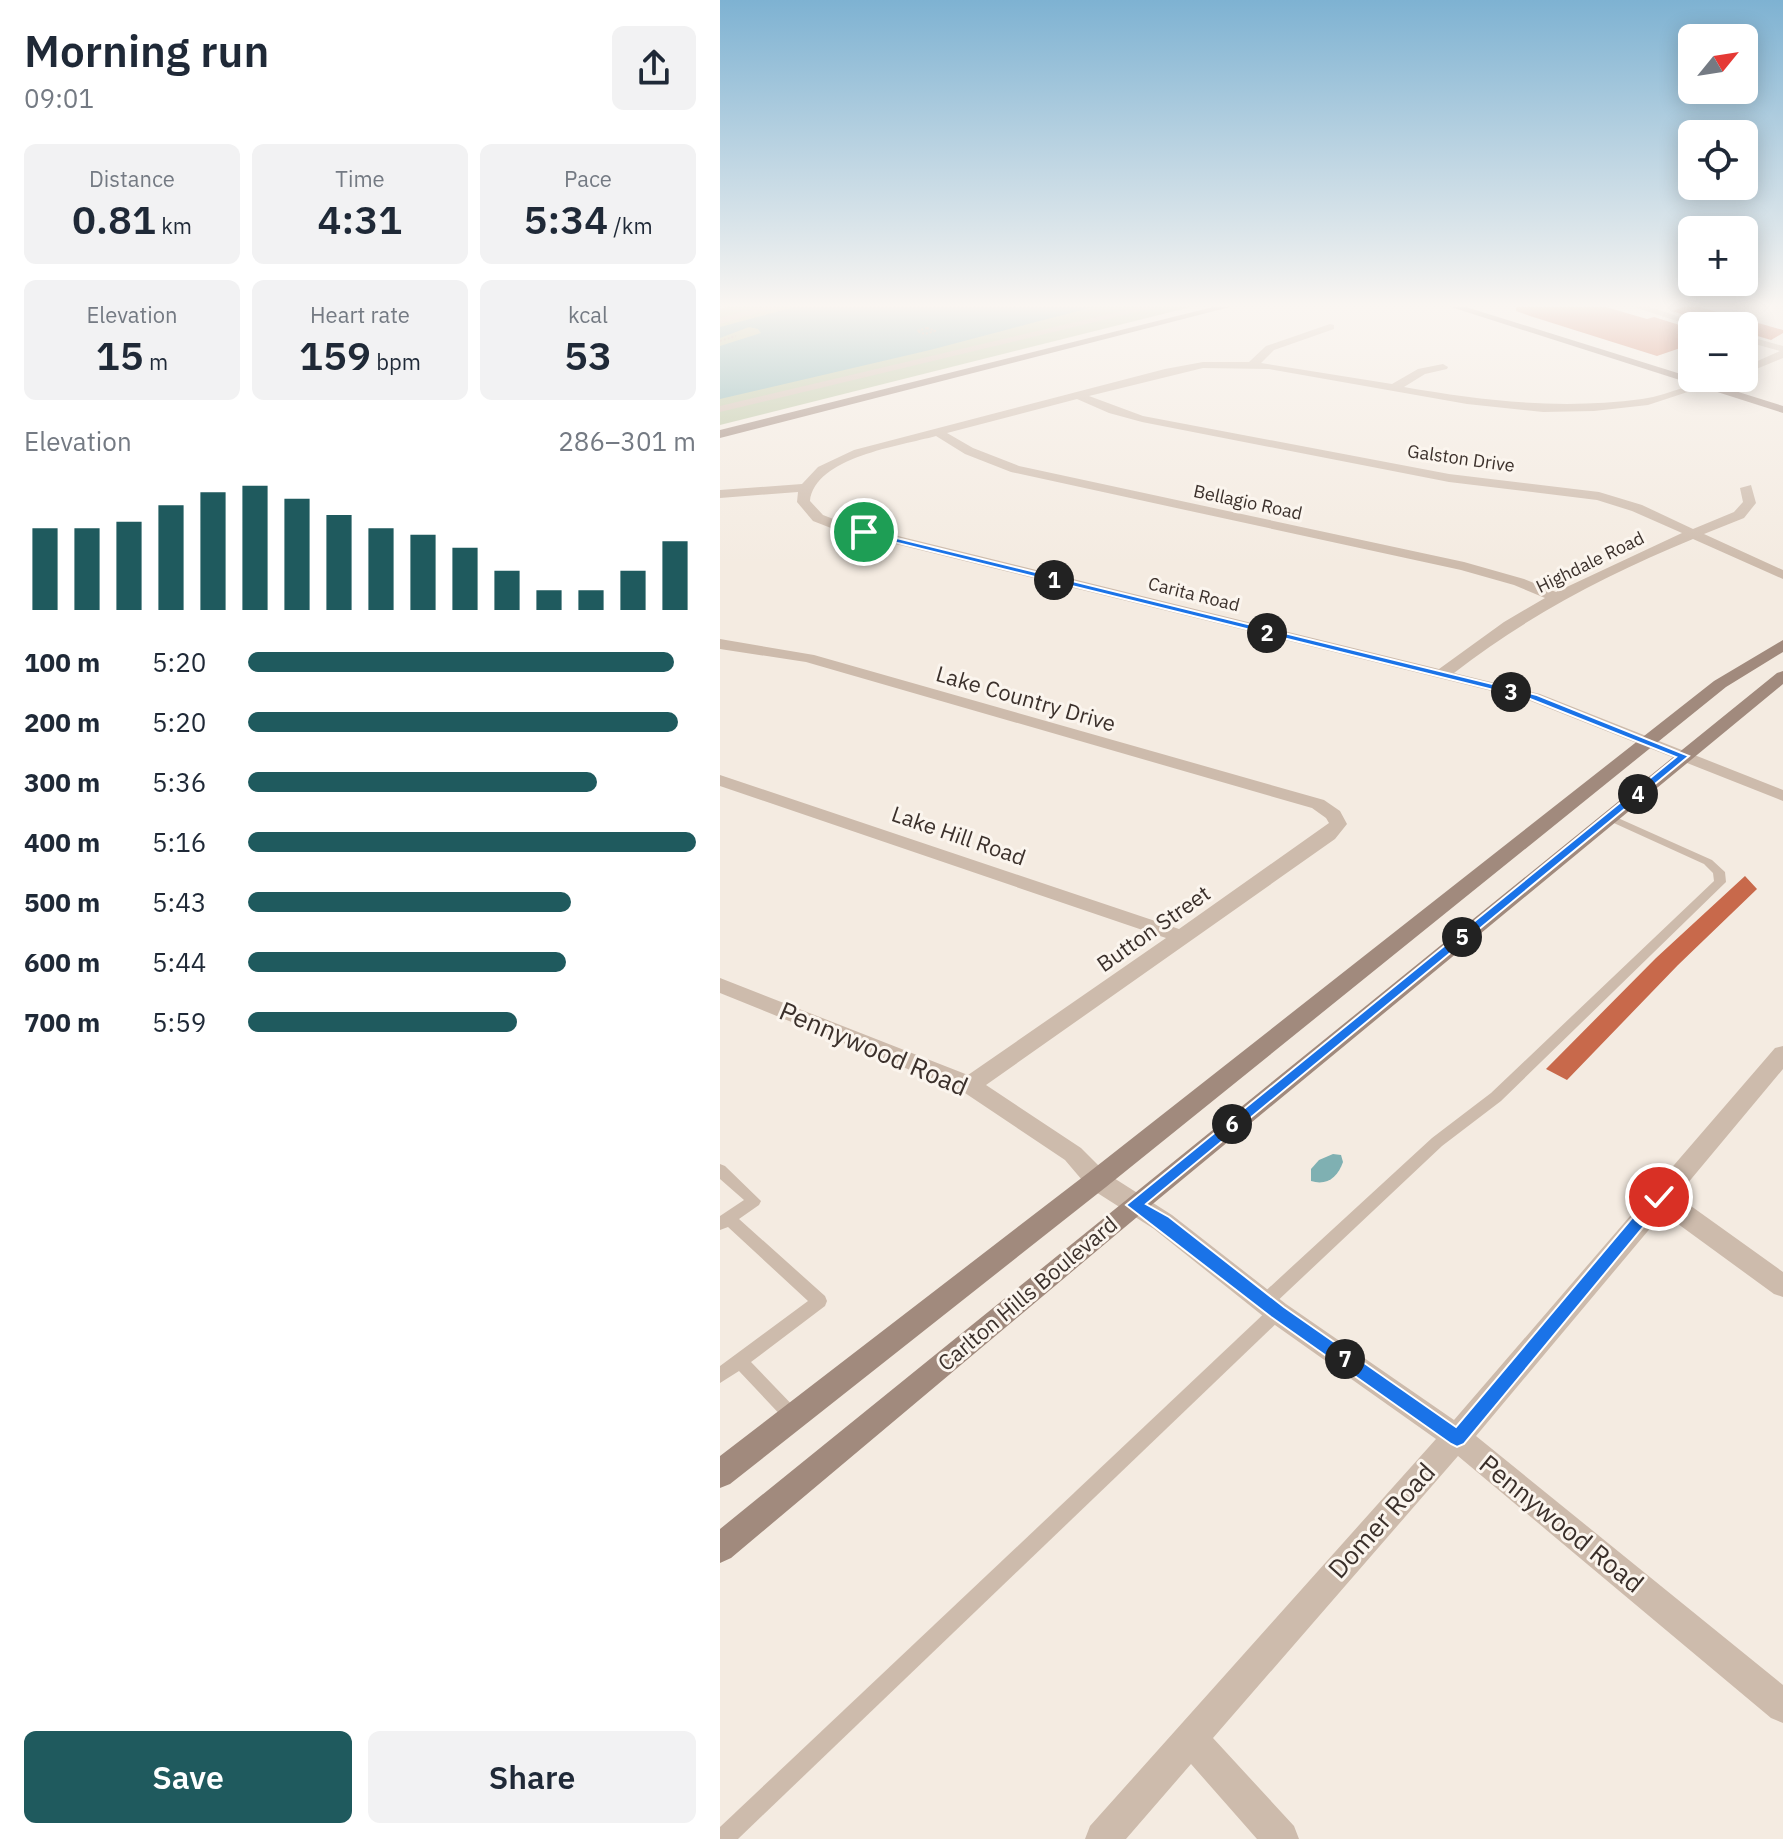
<!DOCTYPE html>
<meta charset="utf-8">
<style>
:root{--surface:#fff;--page:#f2f2f3;--text:#1f2937;--muted:#747a83;--accent:#1f5a5e}
body{margin:0;font-family:"IBM Plex Sans",sans-serif;background:var(--page);color:var(--text);height:100vh;display:flex;flex-direction:column;font-size:30px;white-space:nowrap}
*{box-sizing:border-box;margin:0}
p{font-size:26px;color:var(--muted)}
.icon{flex:none;width:44px;height:44px;fill:none;stroke:currentColor;stroke-width:2;stroke-linecap:round;stroke-linejoin:round}
.map{position:relative;flex:1;overflow:hidden}
.side{display:flex;flex-direction:column;background:var(--surface);width:720px}
.side>*{flex:none}
.needle{width:52px;rotate:60deg}
.buttons{position:absolute;left:958px;top:24px;display:grid;gap:16px}
.buttons a{display:grid;place-items:center;width:80px;height:80px;border-radius:12px;background:var(--surface);box-shadow:0 4px 20px #0003;font-size:40px}
.pin{position:absolute;display:grid;place-items:center;width:68px;height:68px;color:#fff;margin:-34px;border:4px solid #fff;border-radius:50%;box-shadow:0 2px 8px #0007}
.km{position:absolute;width:40px;height:40px;margin:-20px;border-radius:50%;background:#222;color:#fff;font-size:22px;line-height:40px;text-align:center}
.round{display:grid;place-items:center;flex:none;width:84px;height:84px;border-radius:12px;background:var(--page)}
.head{display:flex;align-items:center;justify-content:space-between;height:136px;padding:0 24px}
h1{font-size:44px;font-weight:600;line-height:60px}
.stats{display:grid;grid-template-columns:repeat(3,1fr);gap:12px;height:136px;padding:8px 24px}
.stats div{display:grid;align-content:center;border-radius:12px;background:var(--page);text-align:center}
.stats b{font-size:40px;font-weight:600}
.stats small{font-size:22px;font-weight:400}
.stats p{font-size:22px}
.chart{height:224px;padding:16px 24px}
.chart p{display:flex;justify-content:space-between}
.chart svg{width:100%;height:144px;margin-top:8px;stroke:var(--accent);stroke-width:6}
.action{display:flex;gap:16px;margin-top:auto;padding:16px 24px}
.action a{flex:1;height:92px;border-radius:12px;background:var(--accent);color:#fff;font-size:32px;font-weight:600;line-height:92px;text-align:center}
.action a+a{background:var(--page);color:var(--text)}
ul{padding:0 24px;list-style:none;font-size:26px}
li{display:grid;grid-template-columns:128px 96px 1fr;align-items:center;height:60px}
li i{height:20px;border-radius:10px;background:var(--accent)}
main{display:flex;flex:1;min-height:0}
.map>svg:first-child{display:block}
</style>
<main>
<section class="side">
<div class="head"><div><h1>Morning run</h1><p>09:01</p></div><a class="round"><svg class="icon" aria-label="share" viewBox="0 0 24 24"><path d="M12 15V3M7 8l5-5 5 5M5 13v7h14v-7"/></svg></a></div>
<div class="stats">
<div><p>Distance</p><b>0.81<small> km</small></b></div>
<div><p>Time</p><b>4:31</b></div>
<div><p>Pace</p><b>5:34<small> /km</small></b></div>
</div>
<div class="stats">
<div><p>Elevation</p><b>15<small> m</small></b></div>
<div><p>Heart rate</p><b>159<small> bpm</small></b></div>
<div><p>kcal</p><b>53</b></div>
</div>
<div class="chart"><p><span>Elevation</span>286–301 m</p>
<svg viewBox="0 0 160 44" preserveAspectRatio="none"><path d="M5 44V19M15 44V19M25 44V17M35 44V12M45 44V8M55 44V6M65 44V10M75 44V15M85 44V19M95 44V21M105 44V25M115 44V32M125 44V38M135 44V38M145 44V32M155 44V23"/></svg>
</div>
<ul>
<li><b>100 m</b>5:20<i style="width:95%"></i></li>
<li><b>200 m</b>5:20<i style="width:96%"></i></li>
<li><b>300 m</b>5:36<i style="width:78%"></i></li>
<li><b>400 m</b>5:16<i style="width:100%"></i></li>
<li><b>500 m</b>5:43<i style="width:72%"></i></li>
<li><b>600 m</b>5:44<i style="width:71%"></i></li>
<li><b>700 m</b>5:59<i style="width:60%"></i></li>
</ul>
<div class="action"><a>Save</a><a>Share</a></div>
</section>
<div class="map">
<svg width="1063" height="1839" viewBox="0 0 1063 1839">
<rect width="100%" height="100%" fill="#f4ebe1"/>
<polygon fill="#b8c4a0" points="7,307 471,307 0,425 0,309"/>
<g fill="#7fb0b2">
<polygon points="75,307 373,307 210,350 0,399 0,346 41,333 38,329 29,327 0,338 0,327"/>
<path d="M613,1154l8,1 2,7c-5,15 -16,24 -32,19v-12l8,-9z"/>
</g>
<g fill="#c8694b">
<polygon points="796,307 886,307 927,319 934,317 972,329 972,344 937,356 810,316 796,311"/>
<polygon points="963,307 980,307 1011,316 989,323 952,311"/>
<polygon points="1024,319 1063,330 1063,333 1051,340 1024,332"/>
<polygon points="1025,876 1037,889 958,965 847,1080 826,1069 936,958"/>
</g>
<g fill="none" stroke-linecap="round" stroke-linejoin="round">
<g stroke="#b9a596" stroke-width="2" stroke-dasharray="2 2" stroke-linecap="butt">
<polygon points="207,328 215,331 205,334 197,331"/>
<polyline points="0,341 16,336"/>
</g>
<g fill="#cdbbac" fill-rule="evenodd">
<polygon points="889,814 992,860 1005,872 1006,882 781,1101 722,1146 551,1307 545,1309 539,1307 537,1302 539,1297 712,1138 771,1093 994,881 993,873 984,864 885,819 884,817 885,815"/>
<polygon points="0,1164 5,1166 41,1201 39,1205 19,1219 105,1296 107,1301 105,1306 31,1362 79,1412 82,1417 79,1422 73,1425 67,1422 19,1371 0,1383 0,1366 88,1301 8,1227 0,1230 0,1216 24,1200 0,1179"/>
<polygon points="557,1305 563,1307 565,1312 563,1317 18,1839 0,1839 0,1827 551,1307"/>
</g>
<g fill="#cdbbac" fill-rule="evenodd">
<polygon points="41,307 58,307 0,324 0,318"/>
<polygon points="419,307 437,307 0,412 0,406"/>
<polygon points="914,307 930,307 988,326 972,326"/>
<path d="M610,324l4,1v4l-60,21 -13,13 131,21 26,-15 25,-5 5,3 -1,2 -22,5 -21,13c80,14 157,23 238,12 30,-4 57,-21 88,-21l-82,27 -54,6 -51,1 -76,-8 -198,-35 -66,-1 -114,28 54,20 306,58 150,18 43,13 51,24 41,-17 9,-10 -3,-14 11,-3 5,18 -12,15 -40,16 79,36v9l-90,-40c-85,35 -166,77 -239,134l86,21 243,96v11l-255,-101 -697,-172 -18,-7 -16,-19 1,-10 -78,6v-8l82,-6 16,-17 36,-17 311,-81 38,-7h46l17,-16zM357,399l32,14 33,9 307,60 148,18 35,11 50,22 -126,59 -32,-13 -60,-17 -445,-96 -46,-18 -26,-15zM216,436l29,18 46,18 450,98 53,15 31,13 -41,24 -65,47 -598,-147 -18,-7 -13,-14c5,-44 90,-55 126,-65z"/>
<polygon points="1024,335 1063,346 1063,358 1024,374 1024,367 1060,351 1024,341"/>
<polygon points="0,639 94,655 604,800 620,811 627,824 615,839 266,1085 361,1148 386,1173 452,1215 566,1304 734,1420 1055,1048 1063,1046 1063,1069 957,1196 1063,1272 1063,1297 1054,1294 943,1213 756,1436 1063,1685 1063,1723 1051,1718 738,1456 493,1738 574,1826 579,1839 537,1839 471,1764 406,1839 365,1839 370,1826 716,1439 548,1320 434,1229 368,1187 345,1160 242,1091 0,993 0,978 248,1075 446,938 0,786 0,775 459,929 609,823 606,818 592,808 86,662 0,649"/>
</g>
<g fill="#a18a7d" fill-rule="evenodd">
<polygon points="493,307 510,307 0,438 0,430"/>
<polygon points="731,307 746,307 1063,406 1063,413"/>
<polygon points="1063,640 1063,652 1006,687 386,1187 10,1484 0,1488 0,1456 368,1173 994,681"/>
<polygon points="1063,671 1063,684 423,1212 11,1558 0,1563 0,1529 1057,673"/>
</g>
</g>
<linearGradient id="sky" x2="0" y2="1"><stop stop-color="#7eb2d2"/><stop offset="0.54" stop-color="#faf6f2"/><stop offset="1" stop-color="#faf6f2" stop-opacity="0"/></linearGradient>
<rect width="1063" height="565" fill="url(#sky)"/>
<polygon fill="#1a73e8" stroke="#fff" stroke-width="2" points="144,530 817,695 969,756 426,1204 449,1217 564,1307 736,1427 933,1193 944,1193 944,1202 744,1444 737,1447 731,1444 551,1317 406,1205 956,757 810,699 141,534"/>
<g text-anchor="middle" dominant-baseline="central" stroke-width="6" stroke-linejoin="round" paint-order="stroke">
<g font-size="18" fill="#3b302b" stroke="#fbf5ee">
<text transform="translate(741 458) rotate(8)">Galston Drive</text>
<text transform="translate(528 502) rotate(12)">Bellagio Road</text>
<text transform="translate(870 562) rotate(-26)">Highdale Road</text>
<text transform="translate(474 594) rotate(14)">Carita Road</text>
</g>
<g font-size="22" fill="#3b302b" stroke="#fbf5ee">
<text transform="translate(306 698) rotate(16)">Lake Country Drive</text>
<text transform="translate(239 835) rotate(19)">Lake Hill Road</text>
<text transform="translate(433 928) rotate(-35)">Button Street</text>
<text transform="translate(307 1293) rotate(-40)">Carlton Hills Boulevard</text>
</g>
<g font-size="26" fill="#3b302b" stroke="#fbf5ee">
<text transform="translate(154 1048) rotate(23)">Pennywood Road</text>
<text transform="translate(661 1520) rotate(-48)">Domer Road</text>
<text transform="translate(842 1523) rotate(39)">Pennywood Road</text>
</g>
</g>
</svg>
<div class="buttons">
<a><svg class="needle" viewBox="-14 -14 28 28"><path d="M0-13l5 13h-10z" fill="#e53935"/><path d="M0 13l5-13h-10z" fill="#747a83"/></svg></a>
<a><svg class="icon" aria-label="locate" viewBox="0 0 24 24"><circle cx="12" cy="12" r="6"/><path d="M12 2v4M12 18v4M2 12h4M18 12h4"/></svg></a>
<a>+</a>
<a>−</a>
</div>
<div class="pin" style="left:144px;top:532px;background:#1e9e55"><svg class="icon" aria-label="arrive" viewBox="0 0 24 24"><path d="M6 21V4h12l-3 4 3 4H6"/></svg></div>
<div class="pin" style="left:939px;top:1197px;background:#d93025"><svg class="icon" aria-label="check" viewBox="0 0 24 24"><path d="M5 12l5 5 9-10"/></svg></div>
<b class="km" style="left:334px;top:580px">1</b>
<b class="km" style="left:547px;top:633px">2</b>
<b class="km" style="left:791px;top:692px">3</b>
<b class="km" style="left:918px;top:794px">4</b>
<b class="km" style="left:742px;top:937px">5</b>
<b class="km" style="left:512px;top:1124px">6</b>
<b class="km" style="left:625px;top:1359px">7</b>
</div>
</main>
